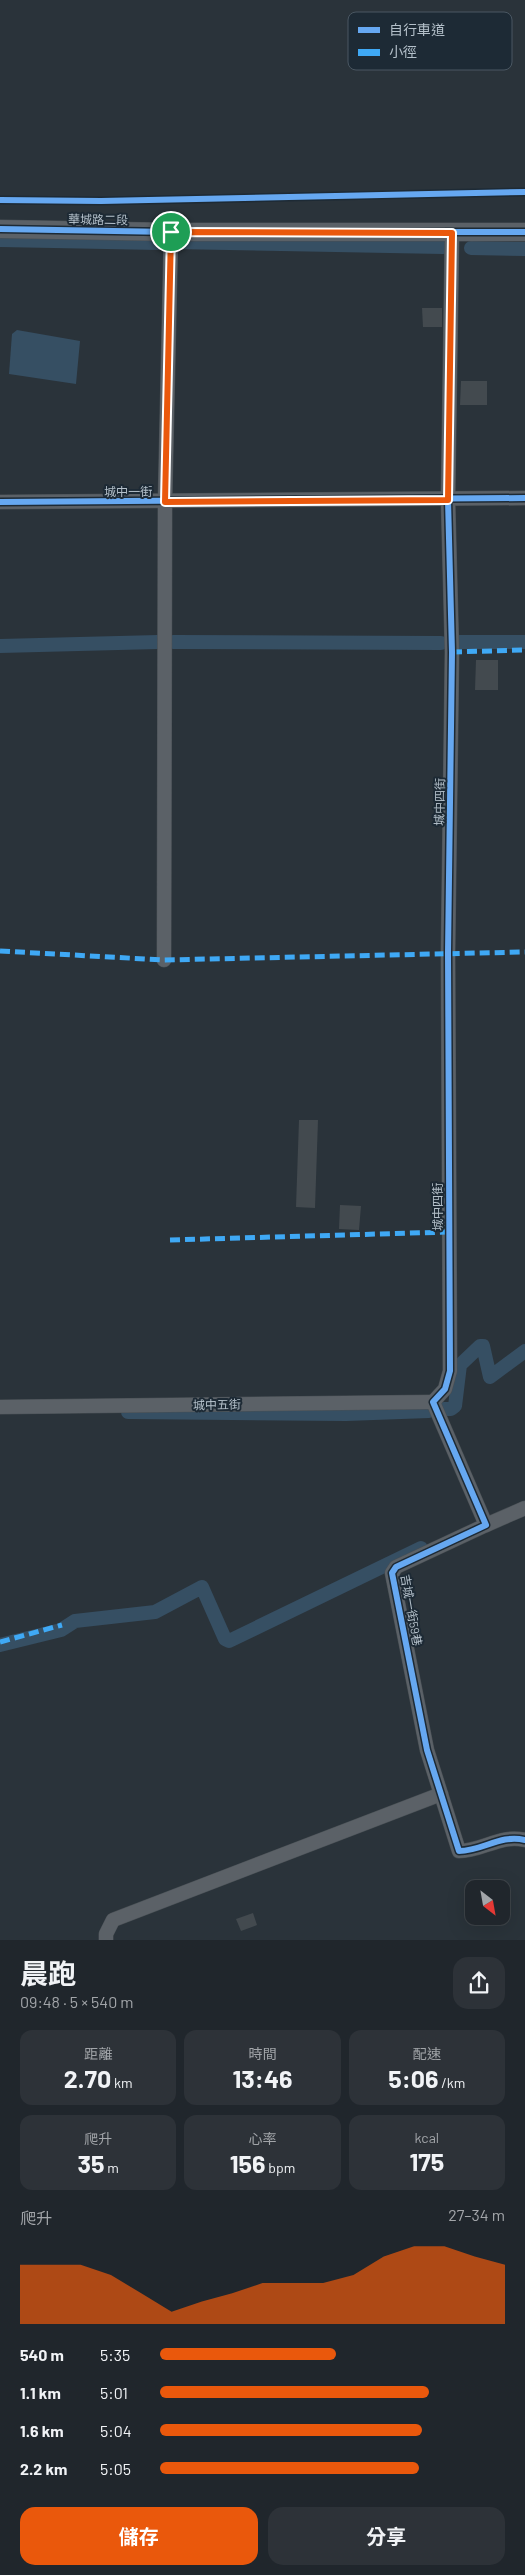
<!DOCTYPE html>
<html lang="zh-TW">
<meta charset="utf-8">
<style>
:root{--surface:#20262c;--page:#2d3238;--text:#f1f3f6;--muted:#a2a5a9;--line:#3d4348;--accent:#ea580c}
body{margin:0;font-family:Barlow,"Noto Sans TC",sans-serif;background:var(--page);color:var(--text);height:100vh;display:flex;flex-direction:column;font-size:19px;white-space:nowrap}
*{box-sizing:border-box;margin:0}
p{font-size:16px;color:var(--muted)}
.icon{flex:none;width:28px;height:28px;fill:none;stroke:currentColor;stroke-width:2;stroke-linecap:round;stroke-linejoin:round}
.map{position:relative;height:1940px;overflow:hidden}
.drawer{display:flex;flex-direction:column;background:var(--surface);flex:1}
.drawer>*{flex:none}
.needle{width:32px;rotate:149deg}
.tools{position:absolute;left:465px;top:1880px;display:grid;gap:10px}
.tools a{display:grid;place-items:center;width:45px;height:45px;border-radius:10px;background:var(--surface);box-shadow:0 5px 20px #0002,0 0 0 1px var(--line);font-size:25px}
.pin{position:absolute;display:grid;place-items:center;width:42px;height:42px;color:#fff;margin:-21px;border:2px solid #fff;border-radius:50%;box-shadow:0 1px 5px #0007}
.round{display:grid;place-items:center;flex:none;width:52px;height:52px;border-radius:15px;background:var(--page)}
.headline{display:flex;align-items:center;justify-content:space-between;height:85px;padding:0 20px}
h1{font-size:28px;font-weight:700;line-height:38px}
.stats{display:grid;grid-template-columns:repeat(3,1fr);gap:8px;height:85px;padding:5px 20px}
.stats div{display:grid;align-content:center;border-radius:12px;background:var(--page);text-align:center}
.stats b{font-size:25px;font-weight:700}
.stats small{font-size:14px;font-weight:400}
.stats p{font-size:14px}
.chart{height:140px;padding:10px 20px}
.chart p{display:flex;justify-content:space-between}
.chart svg{width:100%;height:90px;margin-top:5px;fill:var(--accent);opacity:.7}
.button{display:flex;gap:10px;margin-top:auto;padding:10px 20px}
.button a{flex:1;height:58px;border-radius:15px;background:var(--accent);color:#fff;font-size:20px;font-weight:700;line-height:58px;text-align:center}
.button a+a{background:var(--page);color:var(--text)}
ul{padding:0 20px;list-style:none;font-size:16px}
li{display:grid;grid-template-columns:80px 60px 1fr;align-items:center;height:38px}
li i{height:12px;border-radius:6px;background:var(--accent)}
.map>svg:first-child{display:block}
</style>
<div class="map">
<svg width="525" height="1940" viewBox="0 0 525 1940">
<rect width="100%" height="100%" fill="#2a333a"/>
<polygon fill="#364f63" points="17,330 80,341 76,384 9,374 12,334"/>
<g fill="none" stroke-linecap="round" stroke-linejoin="round">
<g stroke="#364f63" stroke-width="14">
<polyline points="0,240 159,243"/>
<polyline points="173,242 443,247"/>
<polyline points="471,248 525,249"/>
<polyline points="173,642 441,643"/>
<polyline points="457,642 525,642"/>
<polyline points="0,646 158,642"/>
<polyline points="444,1409 451,1409 455,1406 460,1365 480,1346 483,1346 490,1377 525,1351"/>
<polyline points="128,1412 346,1414 429,1411"/>
<polyline points="0,1645 61,1630 75,1621 155,1612 202,1587 225,1639 229,1641 421,1548"/>
</g>
</g>
<g fill="#434a4f">
<polygon points="422,308 442,308 442,327 423,327"/>
<polygon points="461,381 487,381 487,405 460,405"/>
<polygon points="476,660 498,660 498,690 475,690"/>
<polygon points="299,1120 318,1120 315,1208 296,1207"/>
<polygon points="340,1205 361,1206 359,1230 339,1229"/>
<polygon points="253,1913 257,1925 241,1931 236,1919"/>
</g>
<g fill="none" stroke-linecap="round" stroke-linejoin="round">
<g stroke="#484f54" stroke-width="15">
<g id="minor">
<path d="M452,233l-4,267 4,152 -4,301 2,418 -5,18 -12,13 53,123 -90,42 -4,6 35,177 32,101c24,0 41,-17 66,-11"/>
<polyline points="0,502 525,498"/>
<polyline points="164,960 165,502 171,232"/>
<polyline points="0,1407 433,1402"/>
<polyline points="486,1525 525,1508"/>
<polyline points="106,1940 106,1934 113,1920 441,1794"/>
</g>
</g>
<g stroke="#484f54" stroke-width="19">
<polyline id="tertiary" points="0,229 171,232 525,232"/>
</g>
<use href="#minor" stroke="#5b6167" stroke-width="14"/>
<use href="#tertiary" stroke="#5b6167" stroke-width="18"/>
<g stroke="#3fa9f5" stroke-width="5" stroke-dasharray="10 5" stroke-linecap="butt">
<polyline points="452,652 525,650"/>
<polyline points="0,951 164,960 525,952"/>
<polyline points="170,1240 448,1232"/>
<polyline points="0,1642 62,1625"/>
</g>
<g stroke="#1d2a35" stroke-width="9">
<g id="cycleway">
<polyline points="0,200 101,201 525,192"/>
<polyline points="0,229 171,232 525,232"/>
<path d="M452,233l-4,267 4,152 -4,301 2,418 -5,18 -12,13 53,123 -90,42 -4,6 35,177 32,101c24,0 41,-17 66,-11"/>
<polyline points="0,502 525,498"/>
</g>
</g>
<use href="#cycleway" stroke="#66a8f1" stroke-width="6"/>
</g>
<g fill="none" stroke-linecap="round" stroke-linejoin="round">
<g stroke="#fff" stroke-width="10">
<polygon id="route" points="171,232 452,233 448,500 165,502"/>
</g>
<use href="#route" stroke="#ea580c" stroke-width="6"/>
</g>
<g text-anchor="middle" dominant-baseline="central" stroke-width="4" stroke-linejoin="round" paint-order="stroke">
<g font-size="12" fill="#b4c0ca" stroke="#1d2a35">
<text transform="translate(98 219) rotate(1)">華城路二段</text>
<text x="128" y="491">城中一街</text>
<text transform="translate(439 802) rotate(-89)">城中四街</text>
<text transform="translate(437 1207) rotate(-90)">城中四街</text>
<text transform="translate(217 1404) rotate(-1)">城中五街</text>
<text transform="translate(412 1610) rotate(80)">吉城一街59巷</text>
</g>
</g>
<rect x="348" y="12" width="164" height="58" rx="8" fill="#1d2a35" stroke="#4a5762" stroke-width="1"/>
<rect x="358" y="27" width="22" height="6" fill="#66a8f1"/>
<rect x="358" y="49" width="22" height="7" fill="#3fa9f5"/>
<g font-size="14" fill="#b4c0ca">
<text x="389" y="35">自行車道</text>
<text x="389" y="57">小徑</text>
</g>
</svg>
<div class="tools">
<a><svg class="needle" viewBox="-14 -14 28 28"><path d="M0-13l5 13h-10z" fill="#e53935"/><path d="M0 13l5-13h-10z" fill="#a2a5a9"/></svg></a>
</div>
<div class="pin" style="left:171px;top:232px;background:#1e9e55"><svg class="icon" aria-label="arrive" viewBox="0 0 24 24"><path d="M6 21V4h12l-3 4 3 4H6"/></svg></div>
</div>
<section class="drawer">
<div class="headline"><div><h1>晨跑</h1><p>09:48 · 5 × 540 m</p></div><a class="round"><svg class="icon" aria-label="share" viewBox="0 0 24 24"><path d="M12 15V3M7 8l5-5 5 5M5 13v7h14v-7"/></svg></a></div>
<div class="stats">
<div><p>距離</p><b>2.70<small> km</small></b></div>
<div><p>時間</p><b>13:46</b></div>
<div><p>配速</p><b>5:06<small> /km</small></b></div>
</div>
<div class="stats">
<div><p>爬升</p><b>35<small> m</small></b></div>
<div><p>心率</p><b>156<small> bpm</small></b></div>
<div><p>kcal</p><b>175</b></div>
</div>
<div class="chart"><p><span>爬升</span>27–34 m</p>
<svg viewBox="0 0 160 44" preserveAspectRatio="none"><path d="M0 44V15L10 15L20 15L30 20L40 29L50 38L60 33L70 29L80 24L90 24L100 24L110 20L120 11L130 6L140 6L150 11L160 15V44z"/></svg>
</div>
<ul>
<li><b>540 m</b>5:35<i style="width:51%"></i></li>
<li><b>1.1 km</b>5:01<i style="width:78%"></i></li>
<li><b>1.6 km</b>5:04<i style="width:76%"></i></li>
<li><b>2.2 km</b>5:05<i style="width:75%"></i></li>
</ul>
<div class="button"><a>儲存</a><a>分享</a></div>
</section>
